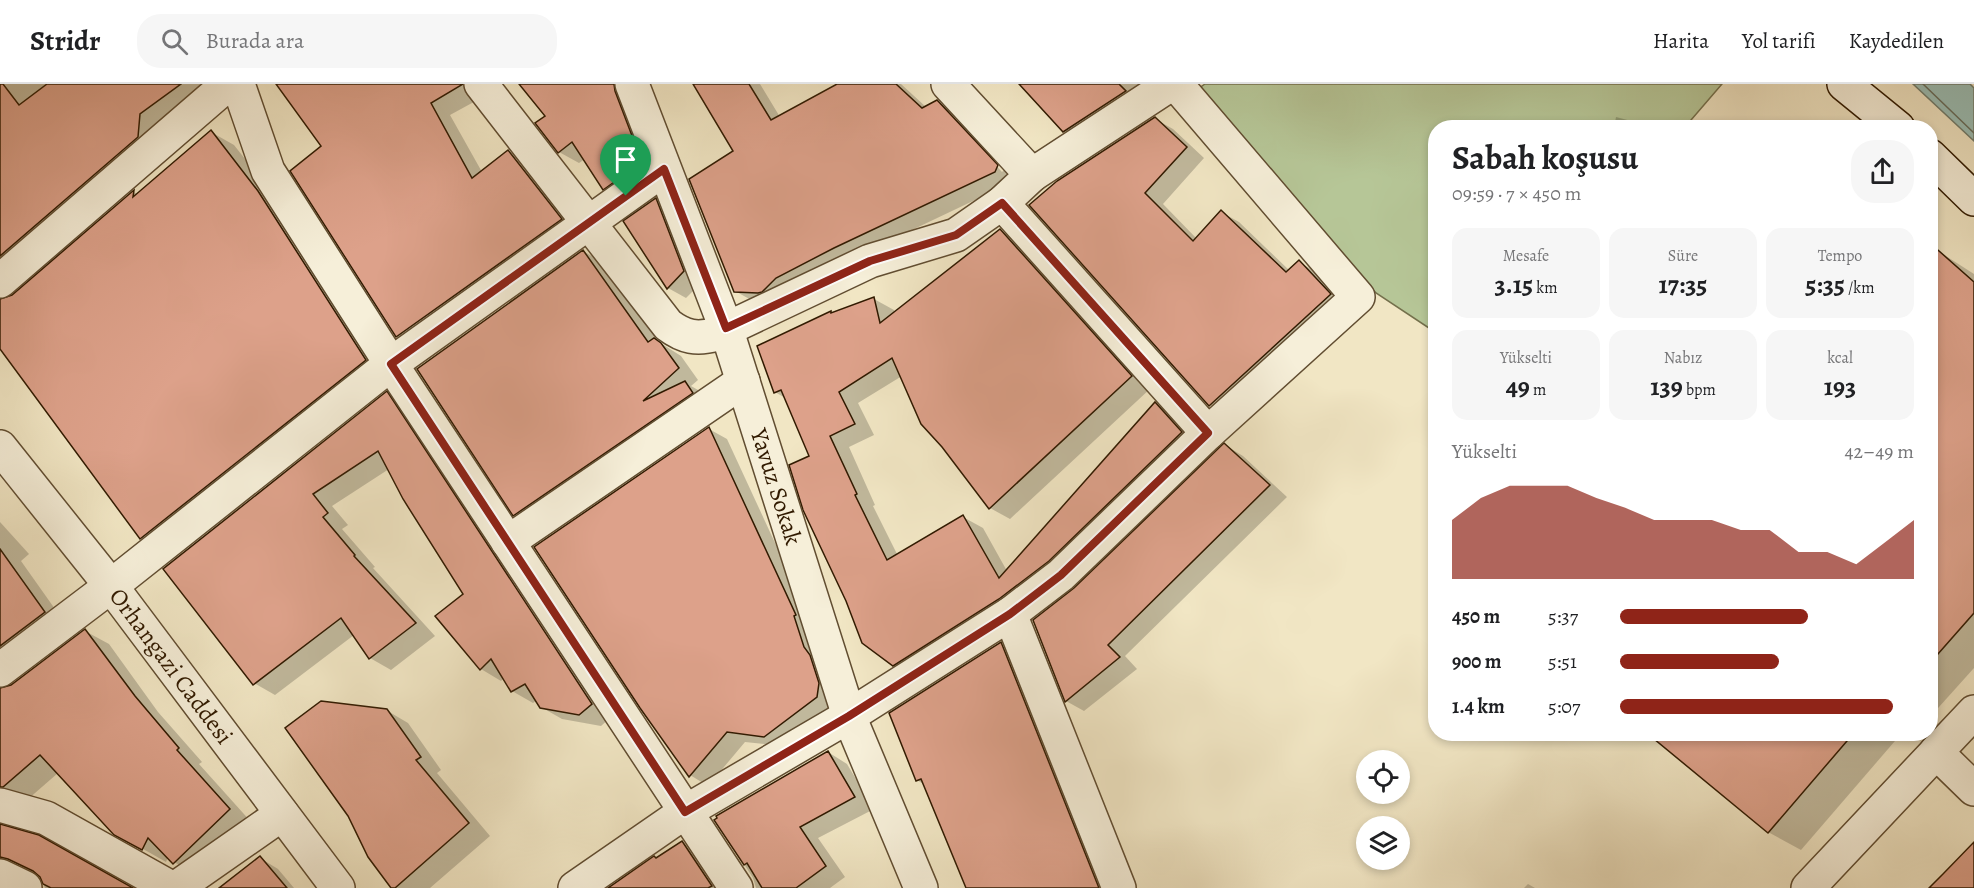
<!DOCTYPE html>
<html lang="tr">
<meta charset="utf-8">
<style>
:root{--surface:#fff;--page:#f6f6f6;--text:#202124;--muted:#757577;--line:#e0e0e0;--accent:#8f2418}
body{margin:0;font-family:Alegreya,serif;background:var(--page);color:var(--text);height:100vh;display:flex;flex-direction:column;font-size:22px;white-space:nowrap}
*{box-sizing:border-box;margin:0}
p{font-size:20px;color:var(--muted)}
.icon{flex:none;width:33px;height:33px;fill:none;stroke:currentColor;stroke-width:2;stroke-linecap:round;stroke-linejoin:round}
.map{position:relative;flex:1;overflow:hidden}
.sheet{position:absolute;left:1428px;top:36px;width:510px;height:621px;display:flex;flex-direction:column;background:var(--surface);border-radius:24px;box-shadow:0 3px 9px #0003}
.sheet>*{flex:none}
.fabs{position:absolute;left:1356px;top:666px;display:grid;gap:12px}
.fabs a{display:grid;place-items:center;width:54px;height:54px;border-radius:50%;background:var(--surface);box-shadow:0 3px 9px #0003;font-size:30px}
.pin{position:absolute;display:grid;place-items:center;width:51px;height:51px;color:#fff;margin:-62px -26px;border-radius:50% 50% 50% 0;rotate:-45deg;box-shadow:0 0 6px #0007}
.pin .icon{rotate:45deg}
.round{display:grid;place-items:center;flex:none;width:63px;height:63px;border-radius:24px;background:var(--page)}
.overview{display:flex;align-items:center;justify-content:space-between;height:102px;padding:0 24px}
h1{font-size:33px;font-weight:700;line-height:45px}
.stats{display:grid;grid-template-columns:repeat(3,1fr);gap:9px;height:102px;padding:6px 24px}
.stats div{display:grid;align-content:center;border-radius:15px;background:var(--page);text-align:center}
.stats b{font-size:26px;font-weight:700}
.stats small{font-size:16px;font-weight:400}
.stats p{font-size:16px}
.chart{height:168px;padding:12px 24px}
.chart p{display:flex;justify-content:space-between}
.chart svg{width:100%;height:108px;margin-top:6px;fill:var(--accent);opacity:.7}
ul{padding:0 24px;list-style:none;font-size:20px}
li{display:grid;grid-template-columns:96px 72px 1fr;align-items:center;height:45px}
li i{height:15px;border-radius:8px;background:var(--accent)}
header{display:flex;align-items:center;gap:36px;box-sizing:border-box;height:84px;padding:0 30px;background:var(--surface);border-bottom:2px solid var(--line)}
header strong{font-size:28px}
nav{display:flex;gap:33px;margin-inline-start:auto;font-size:21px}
.search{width:420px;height:54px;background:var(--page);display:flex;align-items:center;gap:15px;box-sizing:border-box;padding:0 21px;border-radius:24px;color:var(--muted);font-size:22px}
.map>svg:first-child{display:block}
</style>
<header>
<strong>Stridr</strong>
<div class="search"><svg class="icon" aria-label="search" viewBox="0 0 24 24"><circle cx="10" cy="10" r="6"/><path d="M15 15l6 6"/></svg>Burada ara</div>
<nav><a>Harita</a><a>Yol tarifi</a><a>Kaydedilen</a></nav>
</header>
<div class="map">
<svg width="1974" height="804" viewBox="0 0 1974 804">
<rect width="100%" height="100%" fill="#f1e6c4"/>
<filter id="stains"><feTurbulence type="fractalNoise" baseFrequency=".00333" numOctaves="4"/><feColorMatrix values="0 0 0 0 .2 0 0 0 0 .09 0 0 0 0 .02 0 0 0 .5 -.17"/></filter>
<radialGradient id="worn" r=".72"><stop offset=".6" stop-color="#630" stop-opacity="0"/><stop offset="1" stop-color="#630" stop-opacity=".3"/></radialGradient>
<polygon fill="#b6c697" stroke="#74704c" stroke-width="1.5" points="1205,0 1722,0 1685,43 1436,44 1435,248 1376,209 1198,5"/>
<polygon fill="#9bbfb6" stroke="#717d6d" stroke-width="1.5" points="1913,0 1970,0 1974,4 1974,57"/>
<g fill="#0003" fill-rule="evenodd">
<polygon points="0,0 217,0 0,201"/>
<polygon points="281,0 487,0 483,13 450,31 482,88 508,68 529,79 581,147 418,264 397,252 292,87 323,62"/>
<polygon points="521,0 630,0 662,90 624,116 604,105 585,75 579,79 559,68 547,33"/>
<path d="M695,0h65l20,33 60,-33h61l25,23 11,-5 18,10 60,65 -2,5 -160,76 -100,43 -18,-10v-140zM947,28h4l53,58 -2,2z"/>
<polygon points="1021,0 1175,0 1089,61 1064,47"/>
<polygon points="1616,33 1658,44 1614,44"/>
<polygon points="1155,35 1173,45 1204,74 1163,120 1197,155 1221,128 1239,138 1290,187 1299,178 1318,189 1348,221 1229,332 1210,321 1031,121"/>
<polygon points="211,48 234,61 281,121 388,289 164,467 141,454 0,263 0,217 13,212 134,108 138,111"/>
<polygon points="656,116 674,126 702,198 686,214 668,204 625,138"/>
<polygon points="1001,147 1020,159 1151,304 1010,435 990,424 902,292 858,319 874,351 849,363 875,421 873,422 898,472 963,433 983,444 1007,487 1156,320 1175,331 1201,360 914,592 894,581 787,315 775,308 831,229 833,230 874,215 894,226 895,230"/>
<polygon points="1935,165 1974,190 1974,584 1930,633 1930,392"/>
<polygon points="583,167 604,179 659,258 681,272 698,296 691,302 705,310 534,442 514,431"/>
<polygon points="387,309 407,321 612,632 601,642 562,635 541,623 537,616 533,619 512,607 504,594 501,597 481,585 465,510 389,385 332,422 348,441 342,445 375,483 373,484 435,552 391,586 370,574 354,551 275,611 254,599 165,485"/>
<polygon points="709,345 727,355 813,541 835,623 783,662 745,658 708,702 690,691 641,623"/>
<polygon points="1225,361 1243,372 1287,413 1125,572 1137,585 1084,627 1066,617 1075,506"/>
<polygon points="0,438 29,470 21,477 67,542 6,593 6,605 12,603 85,547 109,560 158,628 202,678 199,680 252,739 198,792 174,778 168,773 166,778 115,749 58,689 27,716 5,730 7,744 129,804 45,804 40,791 22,786 0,804"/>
<polygon points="1001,560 1022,572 1114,804 970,804 925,701 917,696"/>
<polygon points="386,626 408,639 441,686 437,689 490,752 430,804 393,804"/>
<polygon points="1650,650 1901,650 1801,766 1768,748"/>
<polygon points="828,668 847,680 874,725 818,754 845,793 830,804 756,804 753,794 716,736"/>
<polygon points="682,758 702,770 725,804 612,804"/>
<polygon points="260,774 278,785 294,804 221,804"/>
<polygon points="1528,800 1535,804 1524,804"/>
</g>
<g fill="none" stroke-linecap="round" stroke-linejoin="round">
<polyline stroke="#666c5b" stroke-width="1.5" points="1923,0 1974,49"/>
</g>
<g fill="#dda18a" stroke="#311a00" stroke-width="1.5">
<polygon points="0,0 3,0 19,21 47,0 181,0 140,30 138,53 0,172"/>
<polygon points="276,0 463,0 431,19 472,94 508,66 562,135 396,253 290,87 321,62"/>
<polygon points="519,0 614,0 615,7 642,78 603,106 572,58 558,69 535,39 545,32"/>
<polygon points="693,0 749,0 771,36 837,0 896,0 922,24 937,16 998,81 995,88 834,164 776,194 762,208 758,209 734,208 689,95 733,67"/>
<polygon points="1019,0 1119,0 1126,7 1063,48"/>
<polygon points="1155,33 1187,63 1145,109 1193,157 1221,126 1286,188 1299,176 1331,210 1209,322 1029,121 1057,97"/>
<polygon points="211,46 258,107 366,276 140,455 0,265 0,215 12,211 134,106 133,113"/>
<polygon points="656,114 684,187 667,205 623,137"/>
<polygon points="1000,145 1132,292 989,425 942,363 921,340 892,274 839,308 855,340 830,352 857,410 855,411 887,476 963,431 999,494 1155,318 1182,348 1049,477 999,515 893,582 862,559 846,517 803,426 789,381 809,372 781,306 774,309 757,262 831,227 831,229 874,213 880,239"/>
<polygon points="1930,159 1974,198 1974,529 1930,579"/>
<polygon points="583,166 648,258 654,254 661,259 679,284 643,317 685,297 693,309 513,432 417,285"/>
<polygon points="387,307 592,620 579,631 540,624 525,600 511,608 491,575 480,586 435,532 463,510 403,415 378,367 313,410 328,429 323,433 355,471 354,472 416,539 369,575 341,534 253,601 163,485"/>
<polygon points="709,343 796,531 794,532 804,563 810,571 819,599 817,613 764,653 727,648 689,693 640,624 534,463"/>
<polygon points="1224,359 1270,401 1108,561 1120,573 1065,618 1033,536 1074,504"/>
<polygon points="0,465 45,528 0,562"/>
<polygon points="85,545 135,612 179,664 177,666 230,725 173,780 148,754 142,766 114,751 40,671 3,703 0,703 0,604 11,601"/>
<polygon points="1001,558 1099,804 966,804 921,695 916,697 889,629"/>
<polygon points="321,617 387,625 421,673 416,676 469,739 395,804 391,804 368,773 348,732 285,644"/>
<polygon points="1648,650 1853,650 1768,749"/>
<polygon points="828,667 855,713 800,743 826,782 796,804 762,804 747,779 744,781 714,736 717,734 716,732"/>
<polygon points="0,740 39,751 133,804 51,804 43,800 40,793 33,787 8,775 0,773"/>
<polygon points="682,757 712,802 708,804 608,804 654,772 656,774"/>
<polygon points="1974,758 1974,804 1929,804 1943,790"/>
<polygon points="260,772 287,804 219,804"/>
</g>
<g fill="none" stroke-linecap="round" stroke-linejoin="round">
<g stroke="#614d31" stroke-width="36">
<g id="minor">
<polyline points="238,0 268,87 391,280 736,804"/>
<path d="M481,0l187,241c16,12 29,15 48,9l154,-73 86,-26 46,-32 30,-28 -84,-91"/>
<path id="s1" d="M632,0l94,244 123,388 72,172"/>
<polyline points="1032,91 1171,0"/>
<polyline points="1002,119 1208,349"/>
<polyline points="0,197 228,0"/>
<polyline points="508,458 743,297"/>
<polyline points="1010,530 1061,491 1208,349 1358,213 1176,0"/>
<polyline points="0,586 111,502 391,280 664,85"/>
<polyline points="1936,668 1974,705"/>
<polyline points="0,721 46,734 171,804"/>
<polyline points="0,792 25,804"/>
<polyline points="176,804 282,730"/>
<polyline points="575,804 685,728 849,632 1010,530 1119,804"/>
<polyline points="1808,804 1974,628"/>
</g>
</g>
<g stroke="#614d31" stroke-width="36">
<g id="tertiary">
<path id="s2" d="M0,363l111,139 227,302"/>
</g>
</g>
<g stroke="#311a00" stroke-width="36">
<g id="secondary">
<polyline points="1844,0 1898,44"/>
<polyline points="1930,72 1974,115"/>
</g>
</g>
<use href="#minor" stroke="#f6efd9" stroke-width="33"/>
<use href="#tertiary" stroke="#f6efd9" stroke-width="33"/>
<use href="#secondary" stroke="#f6efd9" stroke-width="33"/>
</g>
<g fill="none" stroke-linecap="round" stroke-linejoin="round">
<g stroke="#fff" stroke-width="12">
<polygon id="route" points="664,85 726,244 870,177 956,151 1002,119 1208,349 1061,491 1010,530 849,632 685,728 391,280"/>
</g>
<use href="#route" stroke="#8f2418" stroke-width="8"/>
</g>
<g text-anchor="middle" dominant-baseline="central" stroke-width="6" stroke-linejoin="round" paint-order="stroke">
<g font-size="24" fill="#311a00" stroke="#f6efd9">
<text stroke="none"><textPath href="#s1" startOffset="428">Yavuz Sokak</textPath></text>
<text stroke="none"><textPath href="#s2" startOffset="278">Orhangazi Caddesi</textPath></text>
</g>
</g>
<rect width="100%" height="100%" filter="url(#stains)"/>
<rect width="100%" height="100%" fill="url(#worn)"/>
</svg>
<div class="fabs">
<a><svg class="icon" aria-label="locate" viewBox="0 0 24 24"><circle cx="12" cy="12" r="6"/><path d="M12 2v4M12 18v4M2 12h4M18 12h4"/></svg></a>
<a><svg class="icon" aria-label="layers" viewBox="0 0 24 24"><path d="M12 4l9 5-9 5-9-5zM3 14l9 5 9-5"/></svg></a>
</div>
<div class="pin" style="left:626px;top:112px;background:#1e9e55"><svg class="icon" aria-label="arrive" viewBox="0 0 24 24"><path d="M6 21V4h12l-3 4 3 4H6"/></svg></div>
<section class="sheet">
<div class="overview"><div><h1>Sabah koşusu</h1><p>09:59 · 7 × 450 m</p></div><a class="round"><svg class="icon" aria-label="share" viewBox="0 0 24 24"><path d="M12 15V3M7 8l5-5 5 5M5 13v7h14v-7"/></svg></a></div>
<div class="stats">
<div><p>Mesafe</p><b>3.15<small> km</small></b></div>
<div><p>Süre</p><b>17:35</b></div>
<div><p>Tempo</p><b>5:35<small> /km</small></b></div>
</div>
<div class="stats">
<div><p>Yükselti</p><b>49<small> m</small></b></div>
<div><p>Nabız</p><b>139<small> bpm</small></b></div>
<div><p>kcal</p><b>193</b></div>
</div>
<div class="chart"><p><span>Yükselti</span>42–49 m</p>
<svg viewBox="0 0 160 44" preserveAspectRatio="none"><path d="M0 44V20L10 11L20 6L30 6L40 6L50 11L60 15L70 20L80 20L90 20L100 24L110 24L120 33L130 33L140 38L150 29L160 20V44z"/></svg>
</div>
<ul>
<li><b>450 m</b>5:37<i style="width:64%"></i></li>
<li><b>900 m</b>5:51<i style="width:54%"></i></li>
<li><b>1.4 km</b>5:07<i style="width:93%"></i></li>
</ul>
</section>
</div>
